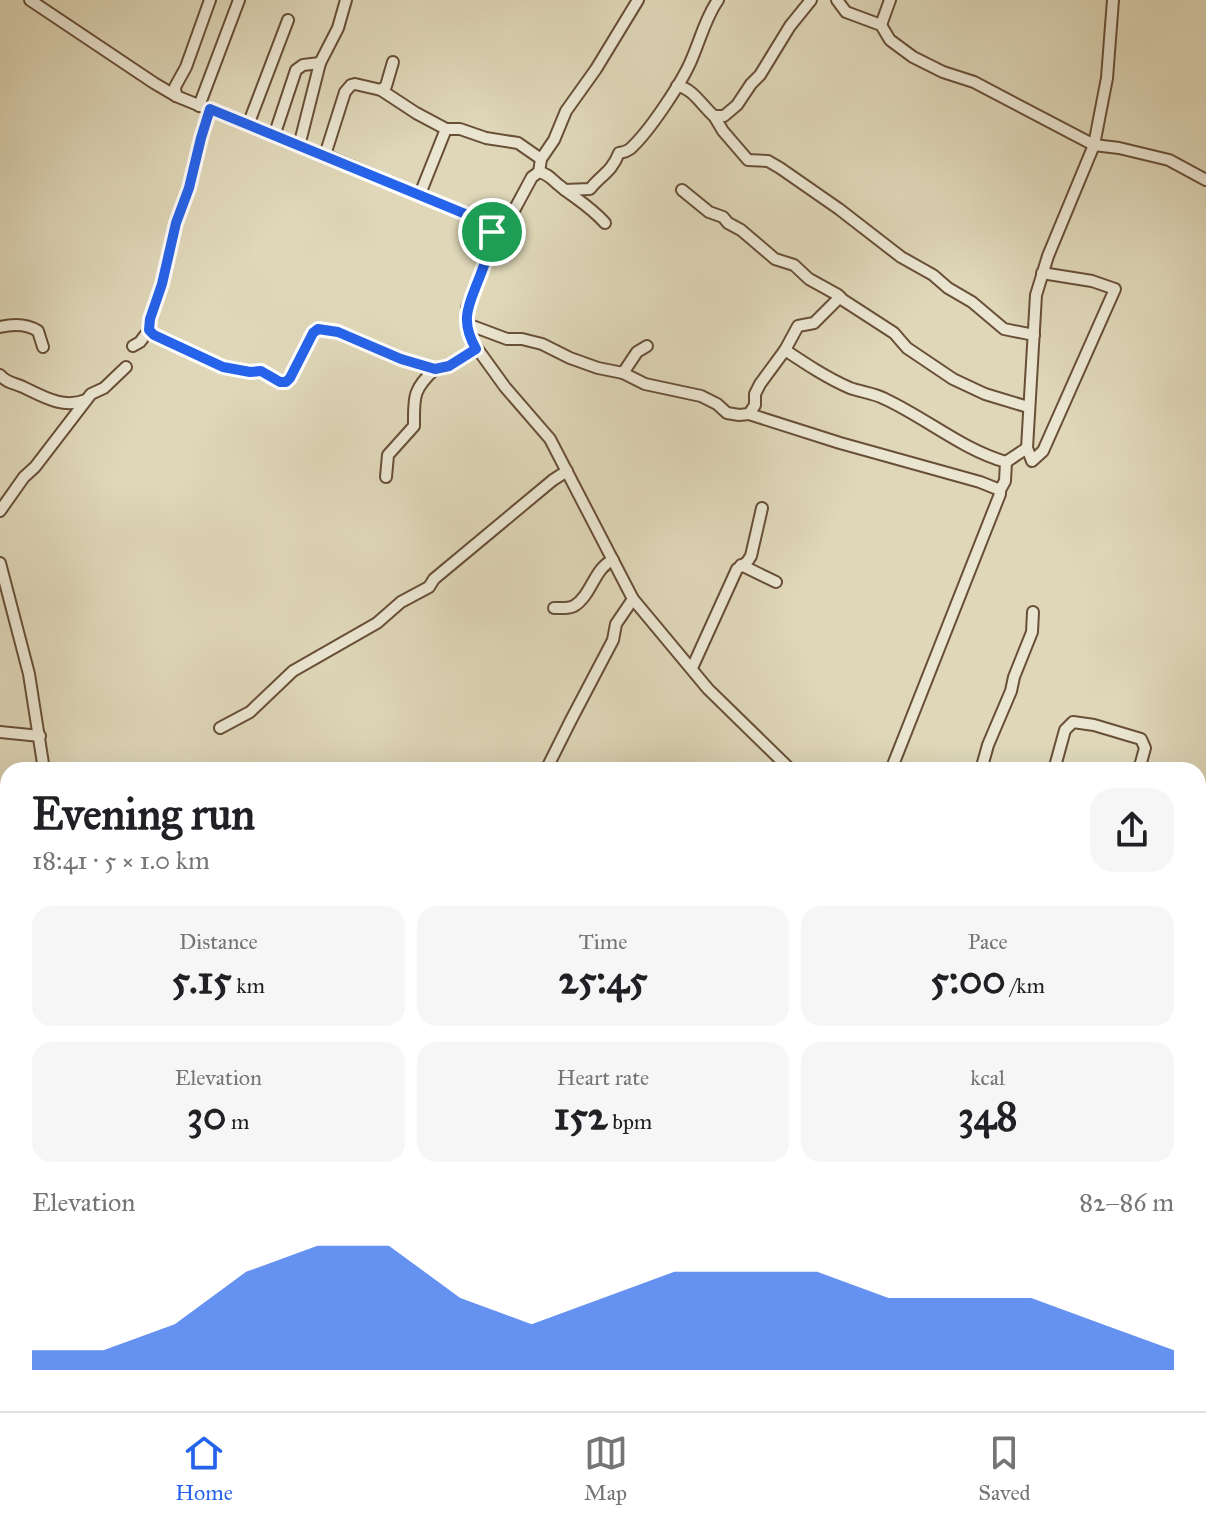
<!DOCTYPE html>
<meta charset="utf-8">
<style>
:root{--surface:#fff;--page:#f6f6f6;--text:#202124;--muted:#757577;--line:#e0e0e0;--accent:#2563eb}
body{margin:0;font-family:"IM FELL Great Primer",serif;background:var(--page);color:var(--text);height:100vh;display:flex;flex-direction:column;font-size:30px;white-space:nowrap}
*{box-sizing:border-box;margin:0}
p{font-size:26px;color:var(--muted)}
.icon{flex:none;width:44px;height:44px;fill:none;stroke:currentColor;stroke-width:2;stroke-linecap:round;stroke-linejoin:round}
.map{position:relative;flex:1;overflow:hidden}
.side{position:absolute;left:0px;top:762px;width:1206px;height:650px;display:flex;flex-direction:column;background:var(--surface);border-radius:24px 24px 0 0;box-shadow:0 8px 32px #0002}
.side>*{flex:none}
.pin{position:absolute;display:grid;place-items:center;width:68px;height:68px;color:#fff;margin:-34px;border:4px solid #fff;border-radius:50%;box-shadow:0 2px 8px #0007}
.round{display:grid;place-items:center;flex:none;width:84px;height:84px;border-radius:24px;background:var(--page)}
.overview{display:flex;align-items:center;justify-content:space-between;height:136px;padding:0 32px}
h1{font-size:44px;font-weight:800;line-height:60px}
.metrics{display:grid;grid-template-columns:repeat(3,1fr);gap:12px;height:136px;padding:8px 32px}
.metrics div{display:grid;align-content:center;border-radius:20px;background:var(--page);text-align:center}
.metrics b{font-size:40px;font-weight:800}
.metrics small{font-size:22px;font-weight:400}
.metrics p{font-size:22px}
.chart{height:224px;padding:16px 32px}
.chart p{display:flex;justify-content:space-between}
.chart svg{width:100%;height:144px;margin-top:8px;fill:var(--accent);opacity:.7}
.menu{display:flex;justify-content:space-around;align-items:center;height:112px;border-top:2px solid var(--line);background:var(--surface);font-size:22px;color:var(--muted)}
.menu a{display:grid;justify-items:center;gap:4px}
.menu .selected{color:var(--accent)}
.map>svg:first-child{display:block}
</style>
<div class="map">
<svg width="1206" height="1411" viewBox="0 0 1206 1411">
<rect width="100%" height="100%" fill="#dfd7b8"/>
<filter id="stains"><feTurbulence type="fractalNoise" baseFrequency=".0025" numOctaves="4"/><feColorMatrix values="0 0 0 0 .2 0 0 0 0 .09 0 0 0 0 .02 0 0 0 .5 -.17"/></filter>
<radialGradient id="worn" r=".72"><stop offset=".6" stop-color="#630" stop-opacity="0"/><stop offset="1" stop-color="#630" stop-opacity=".3"/></radialGradient>
<g fill="none" stroke-linecap="round" stroke-linejoin="round">
<g stroke="#684f36" stroke-width="14">
<g id="minor">
<polyline points="30,0 154,83 176,96 299,146 325,155 480,220 490,226 494,239 467,308 467,324 471,340 505,387 550,439 633,599 708,689 791,770"/>
<polyline points="837,0 846,12 881,25 890,40 913,57 943,72 974,82 1094,145 1119,148 1169,160 1206,180"/>
<polyline points="881,25 890,0"/>
<path d="M677,86c16,2 25,20 37,30h10l13,-11 14,-21 9,-9 30,-49 21,-26"/>
<polyline points="381,90 416,113 446,129"/>
<polyline points="176,96 175,87 186,67 210,0"/>
<polyline points="199,106 239,0"/>
<polyline points="714,116 723,131 748,160 768,161 780,168 839,209 901,257 933,275 948,288 972,302 1004,329 1034,335"/>
<polyline points="248,125 288,20"/>
<polyline points="274,136 296,70 303,65 320,63"/>
<polyline points="299,146 320,63 338,28 346,0"/>
<polyline points="325,155 345,92 351,85 355,84 381,90 386,86 393,62"/>
<polyline points="541,159 554,140 566,111 596,69 638,0"/>
<path d="M565,190l25,-1c12,-15 21,-16 29,-36 5,-1 7,-1 11,-4 19,-17 54,-69 63,-93 8,-19 13,-39 25,-56"/>
<polyline points="682,190 709,212 723,217 728,223 741,230 775,259 794,265 809,279 838,295 843,300 894,333 907,348 953,379 985,394 1028,407"/>
<polyline points="420,194 446,129 460,129 486,138 518,143 541,159 539,172"/>
<path d="M492,232l13,-5 27,-50 7,-5c10,2 13,8 21,14 16,13 30,20 45,37"/>
<polyline points="467,324 507,339 522,339 542,344 570,358 598,368 623,373 645,384 701,396 717,404 727,413 739,415 749,414 840,443 980,482 1000,490"/>
<path d="M0,327c13,-3 27,-3 38,4l5,16"/>
<polyline points="149,330 154,335 223,367 250,372 261,371 280,382 286,382 290,378 313,333 318,329 338,332 401,359 435,369 449,366 476,349"/>
<polyline points="133,346 140,342 149,330 150,319 162,284 176,223 189,188 201,138 210,109"/>
<path d="M785,350c21,14 42,28 65,38 11,4 24,5 35,11 41,19 78,51 121,63l-1,19 -5,9v4l-109,276"/>
<polyline points="623,373 637,352 647,346"/>
<path d="M0,375c7,8 14,8 23,12 21,10 40,22 63,13"/>
<polyline points="749,414 755,405 755,394 760,384 785,350 798,326 814,323 840,297"/>
<polyline points="1027,448 1032,461 1043,451 1115,289 1092,281 1042,273"/>
<polyline points="1006,462 1027,448 1036,295 1048,256 1094,145 1107,78 1113,0"/>
<path d="M386,477l2,-22 26,-29c0,-28 -2,-36 21,-57"/>
<polyline points="0,511 24,477 35,467 91,394 104,388 126,367"/>
<polyline points="0,563 29,674 44,770"/>
<polyline points="741,565 776,582"/>
<path d="M554,608c6,0 14,1 20,-2 18,-11 20,-38 39,-46"/>
<polyline points="692,668 737,569 747,562 751,556 762,508"/>
<polyline points="220,728 250,712 293,671 377,623 401,602 429,587 434,579 553,480 567,471"/>
<polyline points="0,732 40,736"/>
<polyline points="546,770 571,720 613,640 616,624 633,599"/>
<polyline points="981,770 988,745 1011,691 1014,677 1032,632 1033,612"/>
<polyline points="1054,770 1065,730 1073,722 1094,725 1141,739 1145,748 1139,770"/>
<polyline points="0,816 8,816"/>
<polyline points="0,905 8,907"/>
<polyline points="1198,958 1206,966"/>
<polyline points="1198,1031 1206,1032"/>
<polyline points="1198,1202 1206,1206"/>
<polyline points="1198,1314 1206,1316"/>
<polyline points="1198,1347 1206,1347"/>
<polyline points="221,1404 223,1411"/>
<polyline points="496,1404 510,1411"/>
<polyline points="808,1404 821,1411"/>
<polyline points="951,1404 965,1411"/>
<path d="M1109,1404c10,6 18,7 27,0"/>
<polyline points="628,1411 633,1404"/>
<polyline points="712,1411 715,1404"/>
<polyline points="882,1411 886,1404"/>
<polyline points="1065,1411 1068,1404"/>
</g>
</g>
<use href="#minor" stroke="#eae5d1" stroke-width="10"/>
</g>
<g fill="none" stroke-linecap="round" stroke-linejoin="round">
<g stroke="#fff" stroke-width="16">
<path id="route" d="M210,109l270,111 10,6 4,13c-5,12 -9,24 -14,37 -11,29 -21,43 -4,73l-27,17 -14,3 -34,-10 -63,-27 -20,-3 -5,4 -23,45 -4,4h-6l-19,-11 -11,1 -27,-5 -69,-32 -5,-5 1,-11 12,-35 14,-61 13,-35 12,-50z"/>
</g>
<use href="#route" stroke="#2563eb" stroke-width="10"/>
</g>
<rect width="100%" height="100%" filter="url(#stains)"/>
<rect width="100%" height="100%" fill="url(#worn)"/>
</svg>
<div class="pin" style="left:492px;top:232px;background:#1e9e55"><svg class="icon" aria-label="arrive" viewBox="0 0 24 24"><path d="M6 21V4h12l-3 4 3 4H6"/></svg></div>
<section class="side">
<div class="overview"><div><h1>Evening run</h1><p>18:41 · 5 × 1.0 km</p></div><a class="round"><svg class="icon" aria-label="share" viewBox="0 0 24 24"><path d="M12 15V3M7 8l5-5 5 5M5 13v7h14v-7"/></svg></a></div>
<div class="metrics">
<div><p>Distance</p><b>5.15<small> km</small></b></div>
<div><p>Time</p><b>25:45</b></div>
<div><p>Pace</p><b>5:00<small> /km</small></b></div>
</div>
<div class="metrics">
<div><p>Elevation</p><b>30<small> m</small></b></div>
<div><p>Heart rate</p><b>152<small> bpm</small></b></div>
<div><p>kcal</p><b>348</b></div>
</div>
<div class="chart"><p><span>Elevation</span>82–86 m</p>
<svg viewBox="0 0 160 44" preserveAspectRatio="none"><path d="M0 44V38L10 38L20 30L30 14L40 6L50 6L60 22L70 30L80 22L90 14L100 14L110 14L120 22L130 22L140 22L150 30L160 38V44z"/></svg>
</div>
</section>
</div>
<nav class="menu">
<a class="selected"><svg class="icon" aria-label="home" viewBox="0 0 24 24"><path d="M3 11l9-7 9 7M6 9v11h12V9"/></svg>Home</a>
<a><svg class="icon" aria-label="map" viewBox="0 0 24 24"><path d="M3 6l6-2 6 2 6-2v14l-6 2-6-2-6 2zM9 4v14M15 6v14"/></svg>Map</a>
<a><svg class="icon" aria-label="saved" viewBox="0 0 24 24"><path d="M7 4h10v16l-5-4-5 4z"/></svg>Saved</a>
</nav>
